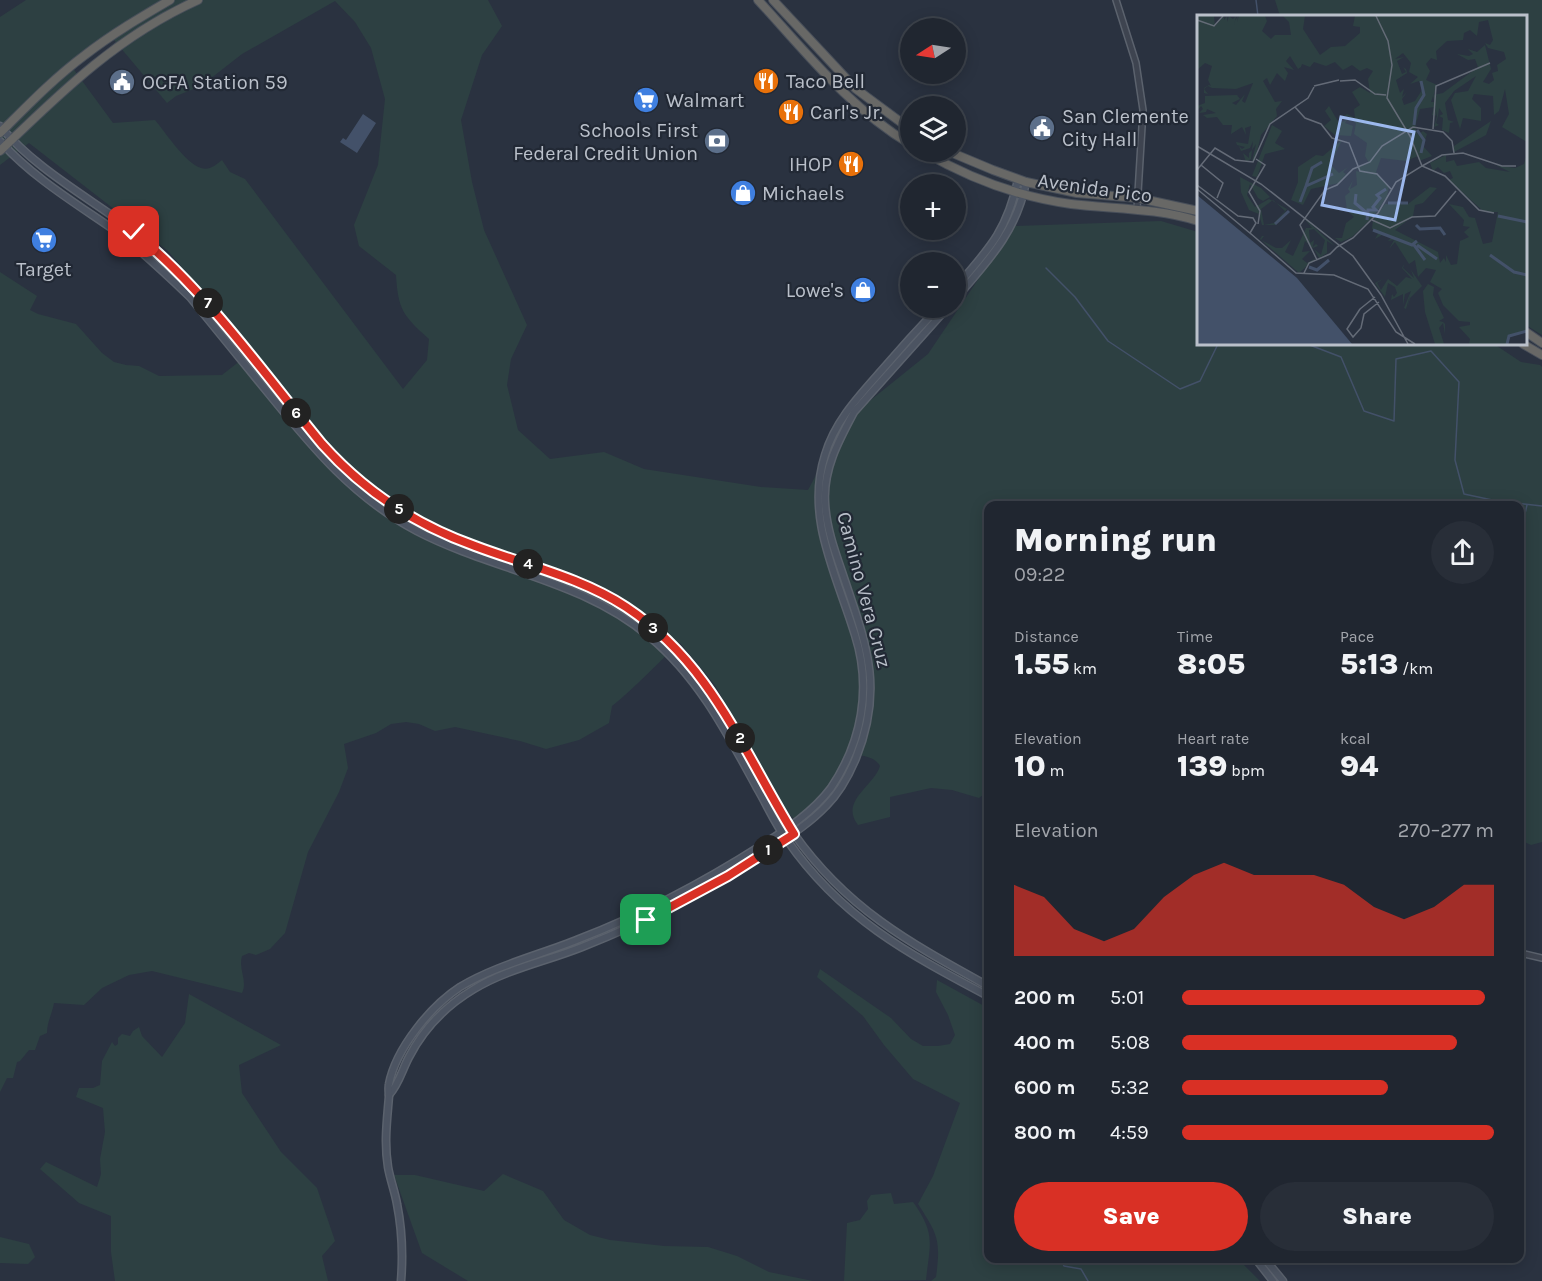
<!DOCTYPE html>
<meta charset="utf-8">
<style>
:root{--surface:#202630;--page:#282e38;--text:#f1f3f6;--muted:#a2a5ab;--line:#3d434c;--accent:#d93025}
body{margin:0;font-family:Karla,sans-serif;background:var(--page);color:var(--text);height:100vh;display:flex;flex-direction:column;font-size:22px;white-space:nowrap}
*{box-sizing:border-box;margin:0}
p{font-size:20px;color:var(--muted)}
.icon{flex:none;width:33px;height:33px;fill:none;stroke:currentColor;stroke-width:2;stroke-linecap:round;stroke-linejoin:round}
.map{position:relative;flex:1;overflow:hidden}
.drawer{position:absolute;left:984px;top:501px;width:540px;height:762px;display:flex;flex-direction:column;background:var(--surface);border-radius:12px;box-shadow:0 3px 15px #0003,0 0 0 2px var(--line)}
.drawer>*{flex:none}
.needle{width:39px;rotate:258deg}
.controls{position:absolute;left:900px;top:18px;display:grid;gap:12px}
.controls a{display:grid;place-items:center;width:66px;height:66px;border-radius:50%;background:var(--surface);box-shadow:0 3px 15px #0003,0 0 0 2px var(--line);font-size:30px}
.pin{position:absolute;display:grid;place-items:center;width:51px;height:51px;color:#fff;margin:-26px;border-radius:12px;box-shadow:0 3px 9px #0006}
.km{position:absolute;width:30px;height:30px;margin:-15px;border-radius:50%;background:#222;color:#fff;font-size:16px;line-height:30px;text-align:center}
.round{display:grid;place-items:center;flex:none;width:63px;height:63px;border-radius:32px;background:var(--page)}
.head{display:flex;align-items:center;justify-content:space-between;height:102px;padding:0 30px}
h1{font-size:33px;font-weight:800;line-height:45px}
.metrics{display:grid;grid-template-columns:repeat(3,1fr);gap:9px;height:102px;padding:6px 30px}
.metrics div{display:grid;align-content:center}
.metrics b{font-size:30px;font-weight:800}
.metrics small{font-size:16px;font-weight:400}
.metrics p{font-size:16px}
.chart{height:168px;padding:12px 30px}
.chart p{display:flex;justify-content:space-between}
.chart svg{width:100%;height:108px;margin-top:6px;fill:var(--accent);opacity:.7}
.action{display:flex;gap:12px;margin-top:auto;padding:12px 30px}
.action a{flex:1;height:69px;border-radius:36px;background:var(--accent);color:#fff;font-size:24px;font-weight:800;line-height:69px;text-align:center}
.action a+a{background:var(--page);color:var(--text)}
ul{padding:0 30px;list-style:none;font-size:20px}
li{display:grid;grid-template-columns:96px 72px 1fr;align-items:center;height:45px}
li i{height:15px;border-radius:8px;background:var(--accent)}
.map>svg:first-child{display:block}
</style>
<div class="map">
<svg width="1542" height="1281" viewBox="0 0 1542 1281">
<rect width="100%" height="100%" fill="#2a3240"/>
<g fill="#2d4042" fill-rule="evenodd">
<path d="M26,0h462l14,26 -20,29 -21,65 11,62 12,48 43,95 -16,34 -4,26 11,45 32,29 54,-7 40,17 117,18 47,3 15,-28 33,-50 72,-58 86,-128 147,-5 37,11v112h296l27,18 19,3 2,2v475l-11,3 -11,-5v-334h-532v285l-9,7 -27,-8 -21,-2 -41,9v20l-32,8c-19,-24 17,-40 22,-59 -5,-10 -21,-11 -31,-13l-25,40 -28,27 -10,-8 -71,-127 -35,-42c-24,21 -44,44 -68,63l-3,17 -30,17 -33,9 -26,-8 -65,-14 -20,4 -16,-7 -13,-2 -15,2 -15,9 -32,11 4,24 -9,24 -31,60 -23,81 -15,16 -14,6 -7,-2 -7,3c-4,14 6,24 0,37l-90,-22 -23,4 -27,13 -18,17 -30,-2c-2,11 -7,19 -7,30l-7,3 -5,14h-6l-9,11 -3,1 -4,16h-6l-7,14v-820l37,24 -7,14 8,4 38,10 26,29 12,9 12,3 13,1 20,10 63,-1 23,-18 6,-8 -83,-98 -139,-108 -29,22v-148zM335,1l20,21 16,26 14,51 -7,66 -24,60 5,21 37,29c2,34 7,41 33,64l-2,21 -24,29 -158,-210 -15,-7 -8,-12c-6,5 -13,11 -21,8 -16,-5 -35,-35 -46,-48l-42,3 -44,-60 23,-19 17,-10 58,69 9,-7 25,-10 41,-32z"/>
<polygon points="1275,0 1542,0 1542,335 1526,325 1526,16 1280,16"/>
<path d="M820,969l71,49 20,21 12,7h15l12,-2 5,-9 -7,-20 -12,-23 1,-12 51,28v250l250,1 22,22h-329l5,-4c5,-37 2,-42 -18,-73l15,-28 27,-73 -47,-24 -29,-34 -21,-29 -46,-39z"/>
<polygon points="189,994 281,1045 239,1065 242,1093 281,1152 317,1188 335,1241 322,1256 328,1281 115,1281 111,1252 111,1216 79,1203 40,1169 46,1162 97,1187 101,1174 100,1159 105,1132 103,1108 76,1097 79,1088 93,1088 100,1085 102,1061 112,1042 115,1046 118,1044 118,1038 122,1034 130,1036 133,1031 139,1027 142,1036 162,1057 185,1023"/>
<polygon points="503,1174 543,1191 564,1220 590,1235 610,1240 664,1246 708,1247 737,1256 769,1272 813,1281 468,1281 422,1253 394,1175 415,1175 484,1191"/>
<path d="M891,1193l3,11 19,-2c23,32 17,41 13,78l-82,1 3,-58 13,-3 8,-11 -1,-8 4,-6z"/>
<polygon points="0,1237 29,1244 35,1257 28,1264 0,1263"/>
</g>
<polygon fill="#435169" points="363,114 376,123 357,153 340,142 343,138 346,140"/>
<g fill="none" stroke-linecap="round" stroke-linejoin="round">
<g stroke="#435169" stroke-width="1.5">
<polyline points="1256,0 1258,16"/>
<polyline points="1046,268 1075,297 1108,341 1180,389 1200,381 1218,344"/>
<polyline points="1307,344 1341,357 1364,411 1394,421 1396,359 1431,351 1459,382 1455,460 1464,494 1497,501 1542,506"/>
<polyline points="1520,535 1527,505"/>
<polyline points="1520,775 1523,782"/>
<polyline points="986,1199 988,1201"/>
<polyline points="1060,1258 1064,1266 1081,1269 1088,1281"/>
</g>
<g stroke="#5b626d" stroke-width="8">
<g id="tertiary">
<polyline points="1116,0 1136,63 1143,110 1137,209"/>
<polyline points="1520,953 1542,958"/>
</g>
</g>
<g stroke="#5b626d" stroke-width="9">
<g id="secondary">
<path d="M0,126c44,53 110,81 160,127 36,34 65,72 95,110 22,27 45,54 67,81 41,46 92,77 148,101 28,11 58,19 86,29 36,13 69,31 99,55 69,55 91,136 139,205 53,75 116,109 194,152"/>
<path d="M0,141c33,37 77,63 117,91 26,20 49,42 73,65 26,32 53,65 79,97 44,54 85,104 148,137 77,40 164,48 233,106 49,41 77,96 107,151 10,17 18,36 30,52 54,78 120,113 201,156"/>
<path d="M956,287c33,-38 51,-56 62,-107"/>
<path d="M956,298c31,-36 61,-67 70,-116"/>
<path d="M389,1095c10,-11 13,-25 20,-38 15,-29 38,-52 65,-68 33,-20 73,-28 108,-42 64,-25 126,-56 183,-95 21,-14 43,-27 61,-46 13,-13 23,-31 30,-48 29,-72 9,-117 -14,-186 -8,-23 -16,-46 -17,-70 -2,-33 14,-62 29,-90l93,-104"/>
<polyline points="1255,1258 1273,1281"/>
<polyline points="1264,1258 1283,1281"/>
<path d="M401,1281c2,-25 1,-52 -4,-77 -2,-12 -7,-25 -9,-37 -4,-25 -1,-46 1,-71 0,-2 -1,-10 0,-12 7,-36 42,-78 71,-97 37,-22 80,-32 119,-48 65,-25 125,-57 183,-94 25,-16 51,-33 69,-57 31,-46 41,-100 24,-153 -18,-60 -50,-117 -30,-180 10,-34 34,-59 57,-85 18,-21 37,-42 56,-62"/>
</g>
</g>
<g stroke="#484f5a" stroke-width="10">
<g id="trunk">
<path d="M758,0c47,51 91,108 152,144"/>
<polyline points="773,0 856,89 910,129"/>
<path d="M0,133c27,-27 54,-55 85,-78 27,-21 56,-38 85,-55"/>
<path d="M0,151c62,-60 118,-115 198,-151"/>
<path d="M924,152c45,26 95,45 147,52 42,5 86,4 127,17"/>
<polyline points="950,152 993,170 1026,182 1077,193 1138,198 1198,211"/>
<polyline points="1526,332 1542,343"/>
<polyline points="1523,344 1542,355"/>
</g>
</g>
<use href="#tertiary" stroke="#3e4450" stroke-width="5"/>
<use href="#secondary" stroke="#4c5462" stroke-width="6"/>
<use href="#trunk" stroke="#686866" stroke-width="8"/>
</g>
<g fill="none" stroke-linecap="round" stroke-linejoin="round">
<g stroke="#fff" stroke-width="12">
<path id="route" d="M134,232c73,60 128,139 188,212 41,46 94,81 153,102 50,19 105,31 151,61 86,57 116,143 168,227l-66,42 -82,44"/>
</g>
<use href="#route" stroke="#d93025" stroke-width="8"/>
</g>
<defs>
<g id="restaurant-disc" transform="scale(1.35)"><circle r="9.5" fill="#e8710a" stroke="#222935"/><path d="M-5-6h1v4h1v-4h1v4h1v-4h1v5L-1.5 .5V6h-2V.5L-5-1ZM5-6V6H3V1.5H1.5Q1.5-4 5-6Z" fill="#fff"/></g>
<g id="civic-disc" transform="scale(1.35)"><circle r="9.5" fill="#5c6f8a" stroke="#222935"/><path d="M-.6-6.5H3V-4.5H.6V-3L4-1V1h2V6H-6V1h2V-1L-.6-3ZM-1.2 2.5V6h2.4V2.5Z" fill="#fff"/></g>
<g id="supermarket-disc" transform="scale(1.35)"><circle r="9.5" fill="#3f7fe0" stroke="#222935"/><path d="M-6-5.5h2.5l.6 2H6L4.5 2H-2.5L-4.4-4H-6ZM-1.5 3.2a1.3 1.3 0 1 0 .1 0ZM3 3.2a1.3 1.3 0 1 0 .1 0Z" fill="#fff"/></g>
<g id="bank-disc" transform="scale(1.35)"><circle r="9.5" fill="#5c6f8a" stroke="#222935"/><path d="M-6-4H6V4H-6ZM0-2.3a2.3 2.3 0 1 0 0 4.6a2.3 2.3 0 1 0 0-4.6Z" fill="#fff"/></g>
<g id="shop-disc" transform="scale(1.35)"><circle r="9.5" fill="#3f7fe0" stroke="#222935"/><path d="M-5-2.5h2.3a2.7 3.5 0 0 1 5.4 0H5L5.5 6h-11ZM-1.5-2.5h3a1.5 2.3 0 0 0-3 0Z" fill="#fff"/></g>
</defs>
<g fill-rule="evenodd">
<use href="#restaurant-disc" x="766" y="81"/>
<use href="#civic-disc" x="122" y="82"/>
<use href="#supermarket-disc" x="646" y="100"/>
<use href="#restaurant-disc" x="791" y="112"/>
<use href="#civic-disc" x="1042" y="128"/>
<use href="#bank-disc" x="717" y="141"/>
<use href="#restaurant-disc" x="851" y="164"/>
<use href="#shop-disc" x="743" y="193"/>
<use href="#supermarket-disc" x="44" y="240"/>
<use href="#shop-disc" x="863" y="290"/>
</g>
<g text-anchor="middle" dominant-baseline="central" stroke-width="4.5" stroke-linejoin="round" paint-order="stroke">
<g font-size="20" fill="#bac0ca" stroke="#222935" text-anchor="start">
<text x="786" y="81">Taco Bell</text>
<text x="142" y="82">OCFA Station 59</text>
<text x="666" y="100">Walmart</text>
<text x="810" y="112">Carl's Jr.</text>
<text x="1062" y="116">San Clemente<tspan x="1062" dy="23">City Hall</tspan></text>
<text x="698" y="130" text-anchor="end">Schools First<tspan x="698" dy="23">Federal Credit Union</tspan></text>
<text x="832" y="164" text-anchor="end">IHOP</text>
<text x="762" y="193">Michaels</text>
<text x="44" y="269" text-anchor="middle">Target</text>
<text x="844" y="290" text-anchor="end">Lowe's</text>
</g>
<g font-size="20" fill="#bac0ca" stroke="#222935">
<text transform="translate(1095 188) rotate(8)">Avenida Pico</text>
<text transform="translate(864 590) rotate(75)">Camino Vera Cruz</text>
</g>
</g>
<g transform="translate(1197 15)">
<rect width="330" height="330" fill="#2a3240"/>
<path d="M0,1h17l1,10 9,-10v4l3,-4v6l2,-6 4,3 3,-3 -2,11 1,-6 3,-5 -1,6 2,-6h26l2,5 -5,10 9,8 4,-4h16l-2,-13 -6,-6h22l-2,13 17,26 11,-8 14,-1 15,-13v-6l-7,-1 2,-10h172v126l-25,-15 7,-13 -4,-25 -6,22 -5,4 -1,-19 -19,-2 -2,5 9,9v13l-18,-3 -3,11 -9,-29 4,-7 13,-2 8,-15 -22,15 -9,12 3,17 6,2 -4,1 -1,10 -7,-3 1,-12 -4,-2 4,-2 -4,-6 -1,8 -2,7 3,2 -5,2 8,3 -8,-3 3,-11 -4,-21 10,-2 35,-26 -3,-8 -7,1 -11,-6 12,2 4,-2 -5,-5 9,3 8,-7 6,24 -8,13 6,2 5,-4 -2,-7 6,-2 -1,-6 9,-6 -2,-7 -16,-4 -3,-5 5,2 3,-5 -5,-20 -9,2 -2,14 -7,-6 -6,3 -1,7 -16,1 -11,10 1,9 -6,-2 -5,6 4,7 -4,9 11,5 -6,17h3l2,8v5l-1,1 -3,-1 2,-8 -14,2 -5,18 3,8 5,-4 4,3 -4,12 9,10 -13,5 -1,-5 -12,5 -25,-3 -5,14 13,15 -2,9 -13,20 -22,21 -11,5 -6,-4h7l4,-15 8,-6 -7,-7 -2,-14 5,-4 -2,-3 5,-9 -3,9 7,-4 -1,-14 4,1 -3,-4 12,-5 -4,-7 2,-13 -13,-9 2,-11 -8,-7 -7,2 6,-4 8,4 -1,-9 6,-4 -8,-13 8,-5 10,6 -2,-14 5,-8 -6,-3 -7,3 -8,-6 -9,5 -8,-8 -9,4 -12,-4 -4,5 -8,-3 -1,3 -3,2 -8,-13 -4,5 8,9 -10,-3 4,6 -3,8 -8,-8 -7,12 -3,-7 -4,3 12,21 7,-1 -6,8 1,7 -16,19 -6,25 -3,2h-6l-3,-9 6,5v-5l3,-3 -1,9 -5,3 6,-1 4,-17 -4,6 1,-9 -3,7 -9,3 -2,-5 3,3 3,-2 -8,-2 -1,-3 12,2 3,-18 -6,2 1,7 -4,-8 -11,7 1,-9h-9l-6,-8 -10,1 -4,-3 13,-2 -9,-4 -1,3 -7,1 4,-4 -2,-3 -4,5v-5l8,-3v-7l32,-1 3,4 -8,4 4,2 9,-11 -3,7 3,2 8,-20 -17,6 -24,-1 -4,-2 -4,3 4,5 -4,-1v-5l5,-3 2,1 -3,-6 4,-14 -7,-3 -8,7zM206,38l8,10 -2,9 9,5 -8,7 9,-3 3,9 -7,11 -11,4 -2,-6 5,-7 -5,5 2,-8 -4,4 -4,-13 11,-7 -1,-4 -2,-1 -1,-1 3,5 -4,2 -5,-13 7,-4 -9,2zM132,91l10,17 8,-3 -2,3 8,3 -2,10 -16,-1 -11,-9 7,-6 -6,-9zM294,106l-5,14 -32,17v-6zM75,110l10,6 -7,12 10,6 -20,5 -8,23 -5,-1zM145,125l-12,24 9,9 9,-6 -5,5 3,2 -7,9 -28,6 -8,16 -12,-5 7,-18v-15l18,-12 7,1zM330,139v176l-17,5 -4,9h-37l1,-5 -11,-12 11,-2v-3l-11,-1 -16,-16 -5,-12 4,-4 -12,-7 6,-12 -10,-2 -8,9 -3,-17 -6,4 -14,-22 -6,7 5,-9 -6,1 4,-4 -10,-2 -7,4 4,-7 -7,-3 1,-9 12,-16h23l22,-17 7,1 -14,15 -8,2 -2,11 -18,14 43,22 2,11 4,-5 2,4v-7l5,10 6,-1 3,-23 9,-4 -5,-5 6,-5 -7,-1 1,-6 -15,-16 14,3 6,10 6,1 8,26 9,-2 6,-30h-14l-35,-32 4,-2 -3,-7 -6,2 -6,-6 -5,4 -3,-8 16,-8v7l8,-2 3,6 22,-4 7,6 24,4 -14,-7 19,3 9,-4zM43,162l21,11 9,9 -7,4 -5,-3 -8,-14 -3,11 8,12 14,-8 18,10 -11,16h-14l-3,-11 -10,-4 -8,-18zM76,185l12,11 -11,12 -10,2 -3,-16zM107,203l31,28 -8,-5v12l-8,5 -5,-9 7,6 4,-15 -11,-11 -5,1 1,13 4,-3 -1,7 3,-3 2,2 -5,2 -8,-7 -3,11 8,-1 -8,8 5,4 9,-5 -17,15 -39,-34 2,-3h2l-3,4 15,8h6l9,-8 -6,12 8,4 13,-28h6zM207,249l-1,4 11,10 -3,-8 11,16 -12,12 -3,12 3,-15 -4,14 -2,-1 7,-17 -6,3 -2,11v-11l-12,6 1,-6 2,3 3,-4 -2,-6 -7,-4 -3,14 -10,-14 8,-4 -6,4 4,7 7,-11 9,7 9,-9 6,2 -10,-11zM231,269l6,3 -1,8 11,23 -5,3 4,1 2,2v10l-2,-11 -4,5 5,16h-9l-10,-32 -2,-21z" fill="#2d4042" fill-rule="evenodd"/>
<path d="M0,180l100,83 55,66h-155z" fill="#435169"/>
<path fill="none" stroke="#435169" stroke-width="3" d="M217,110l2,-17 8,-13 -3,-14M220,115l7,10 -3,13M109,171l6,-18 10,-6M159,179l-1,9 12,10M103,187l6,-16 27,-12M191,188h20M301,201l29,6M170,205l1,-10h8l-3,-3 7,-9 -3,-3 9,-6M78,209l14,-13M219,210l4,4 20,-1 5,7M176,215l39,15 5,-4M217,230l11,15M220,230l20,14M293,240l24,17 13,3M112,252l8,3 12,-10M310,329l2,-8 18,-5"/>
<path fill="none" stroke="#646b77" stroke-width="1.5" d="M0,5l17,6 9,-10M143,66l15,-1 20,14 11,1M117,71l25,-6M98,92l10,11 16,6 11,14 17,5 11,28 17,3 14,15M236,114l3,-43 54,-23M0,131l64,38 92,72 28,39 27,49M59,144l9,6 -16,27 11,19 -2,13M4,150l22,18 -6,15M0,155l18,-22 20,12 18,2 17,-38 38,-26 6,-11M0,170l41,31 15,2 3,5 -6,10M0,174l54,45M297,198l-15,-3 -34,-34 -23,-10 20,-11 21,-2 39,13h14M175,205l18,8 22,-11 23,-1 21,-25M53,218l46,40 38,2 34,14 28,43 19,12M140,232l16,-9 25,-25 18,-31 26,-16 -12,-30 -23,-38 5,-33 -4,-24 -12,-25M120,245l-17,-35 25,-35 12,-5 16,-16 17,-7 12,-16 31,-19 30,5 9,9 2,12M107,258l5,-10 21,-9 7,-7M163,294l-13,20 6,8 8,-9 3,-14 15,-12M163,294l15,-12"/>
<path fill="#9cb8ed" fill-opacity="0.15" stroke="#9cb8ed" stroke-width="3" d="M144,102l73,15 -19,88 -73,-15z"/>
<rect width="330" height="330" fill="none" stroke="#bac0ca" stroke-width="3"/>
</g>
</svg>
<div class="controls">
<a><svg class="needle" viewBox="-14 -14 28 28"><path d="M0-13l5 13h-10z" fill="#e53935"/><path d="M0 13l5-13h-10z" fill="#a2a5ab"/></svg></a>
<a><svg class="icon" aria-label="layers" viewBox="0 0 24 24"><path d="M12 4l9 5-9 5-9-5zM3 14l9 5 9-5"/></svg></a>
<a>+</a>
<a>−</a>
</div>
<div class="pin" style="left:646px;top:920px;background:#1e9e55"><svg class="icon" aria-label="arrive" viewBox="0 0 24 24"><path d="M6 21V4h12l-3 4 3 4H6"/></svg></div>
<div class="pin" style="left:134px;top:232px;background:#d93025"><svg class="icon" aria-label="check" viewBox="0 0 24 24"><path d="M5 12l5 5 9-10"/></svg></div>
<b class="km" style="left:768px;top:850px">1</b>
<b class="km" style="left:740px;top:738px">2</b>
<b class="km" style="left:653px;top:628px">3</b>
<b class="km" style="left:528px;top:564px">4</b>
<b class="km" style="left:399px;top:509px">5</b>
<b class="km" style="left:296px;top:413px">6</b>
<b class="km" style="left:208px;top:303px">7</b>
<section class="drawer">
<div class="head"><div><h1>Morning run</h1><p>09:22</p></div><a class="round"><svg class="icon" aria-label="share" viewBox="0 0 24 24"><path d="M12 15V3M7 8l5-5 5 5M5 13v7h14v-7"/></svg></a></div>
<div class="metrics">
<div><p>Distance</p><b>1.55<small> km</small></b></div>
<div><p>Time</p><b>8:05</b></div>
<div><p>Pace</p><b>5:13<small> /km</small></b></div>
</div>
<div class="metrics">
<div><p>Elevation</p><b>10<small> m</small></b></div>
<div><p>Heart rate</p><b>139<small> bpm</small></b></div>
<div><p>kcal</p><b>94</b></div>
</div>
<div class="chart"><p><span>Elevation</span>270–277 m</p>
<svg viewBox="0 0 160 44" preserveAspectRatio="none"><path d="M0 44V15L10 20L20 33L30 38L40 33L50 20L60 11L70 6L80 11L90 11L100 11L110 15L120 24L130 29L140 24L150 15L160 15V44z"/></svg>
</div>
<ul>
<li><b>200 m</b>5:01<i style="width:97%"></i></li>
<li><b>400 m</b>5:08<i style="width:88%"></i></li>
<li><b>600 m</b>5:32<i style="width:66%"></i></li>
<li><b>800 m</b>4:59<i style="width:100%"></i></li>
</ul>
<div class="action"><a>Save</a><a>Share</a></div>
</section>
</div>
